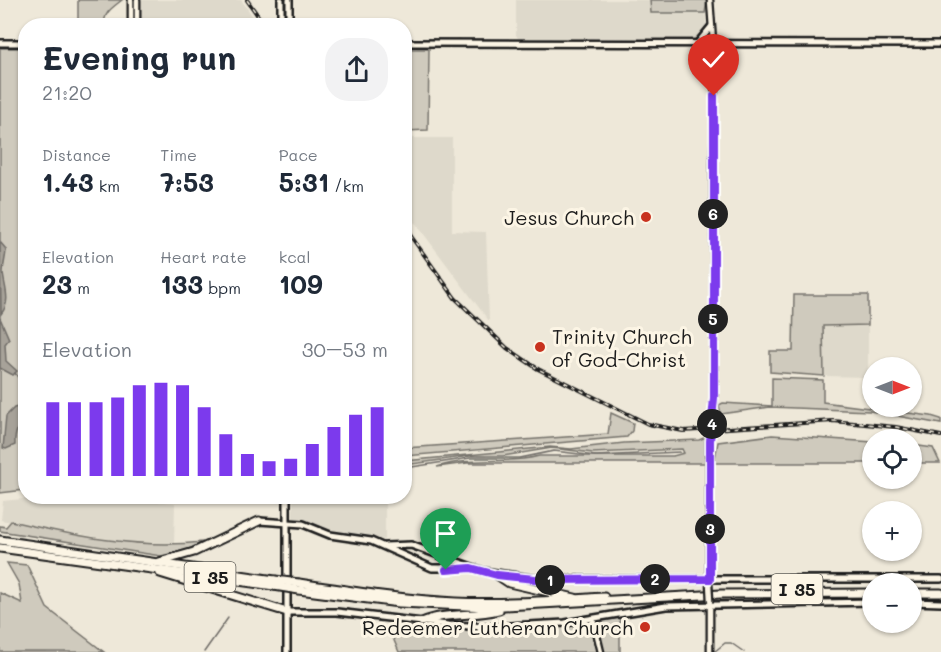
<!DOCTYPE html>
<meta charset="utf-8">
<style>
:root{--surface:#fff;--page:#f2f2f3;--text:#1f2937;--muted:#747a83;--accent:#7c3aed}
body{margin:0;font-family:Mali,sans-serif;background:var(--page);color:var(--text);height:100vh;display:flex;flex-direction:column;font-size:22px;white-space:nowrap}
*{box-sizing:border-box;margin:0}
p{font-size:20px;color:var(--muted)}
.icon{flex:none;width:33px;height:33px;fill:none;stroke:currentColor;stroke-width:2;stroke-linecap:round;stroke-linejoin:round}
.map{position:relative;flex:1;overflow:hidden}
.drawer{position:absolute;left:18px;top:18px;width:394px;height:486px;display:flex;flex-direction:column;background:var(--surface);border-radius:24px;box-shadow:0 2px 4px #0004}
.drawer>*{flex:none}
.needle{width:39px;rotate:90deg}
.fabs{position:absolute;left:862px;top:357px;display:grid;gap:12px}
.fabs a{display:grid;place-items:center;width:60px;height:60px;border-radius:50%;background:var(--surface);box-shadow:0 2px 4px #0004;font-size:30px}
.pin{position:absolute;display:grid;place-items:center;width:51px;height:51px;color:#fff;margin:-62px -26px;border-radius:50% 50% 50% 0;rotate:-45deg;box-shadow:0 0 6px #0007}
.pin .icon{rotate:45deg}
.km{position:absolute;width:30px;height:30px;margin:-15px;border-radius:50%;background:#222;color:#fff;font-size:16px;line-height:30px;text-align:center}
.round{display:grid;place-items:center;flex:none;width:63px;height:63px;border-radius:24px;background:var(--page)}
.overview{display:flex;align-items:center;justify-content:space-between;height:102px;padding:0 24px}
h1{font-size:33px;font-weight:800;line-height:45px}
.figures{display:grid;grid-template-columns:repeat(3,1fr);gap:9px;height:102px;padding:6px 24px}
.figures div{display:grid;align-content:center}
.figures b{font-size:26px;font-weight:800}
.figures small{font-size:16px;font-weight:400}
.figures p{font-size:16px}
.chart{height:168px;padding:12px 24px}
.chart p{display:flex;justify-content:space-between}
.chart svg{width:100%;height:108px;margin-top:6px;stroke:var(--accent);stroke-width:6}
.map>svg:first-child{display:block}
</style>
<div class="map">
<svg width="941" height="652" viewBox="0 0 941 652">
<rect width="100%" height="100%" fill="#eee8d9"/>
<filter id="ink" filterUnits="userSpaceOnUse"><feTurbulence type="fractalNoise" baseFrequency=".0167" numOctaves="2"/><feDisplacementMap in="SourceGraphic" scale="12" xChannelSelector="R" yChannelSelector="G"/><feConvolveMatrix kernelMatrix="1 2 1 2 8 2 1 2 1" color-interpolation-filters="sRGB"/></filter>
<g filter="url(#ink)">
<g fill="#ded9cb">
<polygon points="139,0 241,0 259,25 140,25"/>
<polygon points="516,0 650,0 651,13 705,13 707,29 701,38 696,39 518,38 516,35"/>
<polygon points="405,138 452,138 452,231 486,232 489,321 405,209"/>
<polygon points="823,325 868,325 868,377 824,376"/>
<polygon points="42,497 97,497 175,503 174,545 140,545 1,520 3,501"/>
<polygon points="293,497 385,497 385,540 329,530 293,518"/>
</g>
<g fill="#cfcabd" stroke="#76736c" stroke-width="1.5">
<path d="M78,0h44c-10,8 -18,12 -18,26l-26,-1z"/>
<polygon points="650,0 707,0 705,13 651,13"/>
<polygon points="0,48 25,48 25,490 0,493"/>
<polygon points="405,49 429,49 428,130 405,131"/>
<polygon points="794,295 868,295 868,325 823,326 824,376 770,372 770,351 793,351"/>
<polygon points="772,378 823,380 823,402 931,416 941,419 941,424 870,411 770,407 721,414 719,405 723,403 772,406"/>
<polygon points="611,413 633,423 632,431 627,437 405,456 405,448 608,434"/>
<polygon points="772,435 873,442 873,463 714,463 718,442"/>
<path d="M706,437l2,26h-241l-30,4c33,-11 69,-2 102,-11h134l11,-3 -2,-4 -89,4 -41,-5 -49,8h-33l-65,9v-4l145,-14 21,2 53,-6 75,-3z"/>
<polygon points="912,445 933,448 940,463 912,463"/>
<path d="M11,521c64,15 126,28 192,21l-18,9 -24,5 -161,-25v-5l6,1z"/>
<polygon points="7,563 27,565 47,608 104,652 0,652 0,593 22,603 19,584"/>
<polygon points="620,617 620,652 399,652 393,638 414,625 505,630 544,628"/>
</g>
<g fill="#a7a299" stroke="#6f6c67" stroke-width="1.5">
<path d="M0,242l6,7c0,8 -3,16 -3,24 1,13 9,28 -2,41z"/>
<polygon points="0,318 9,339 5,344 6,361 17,371 13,375 0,368"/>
<path d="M25,405c1,17 -12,22 -10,40l-9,4 -3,-1 3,-32 8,-8z"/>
</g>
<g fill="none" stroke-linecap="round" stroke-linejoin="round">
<g stroke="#6f6c67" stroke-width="1.5">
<polyline points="15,373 26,388"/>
<polyline points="405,468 470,458 520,458 554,451 596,456 680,452"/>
<polyline points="204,652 228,618"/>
<polyline points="714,652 725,643 731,643 744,652"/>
</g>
<g stroke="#1c1c1c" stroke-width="9">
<g id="tertiary">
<polyline points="137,0 137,26"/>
<polyline points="131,26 131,0"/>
<polyline points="709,580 709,441 714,407 713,164 715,70 710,0"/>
<polyline points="593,619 601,652"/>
<polyline points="710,652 710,604"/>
</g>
</g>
<g stroke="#1c1c1c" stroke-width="10">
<g id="secondary">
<polyline points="281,26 281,0"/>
<polyline points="289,26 289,0"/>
<polyline points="0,43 26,43"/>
<polyline points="405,43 941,44"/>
<polyline points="697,44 711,27"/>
<polyline points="259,521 303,524 330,535 371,541 432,568 471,568"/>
<polyline points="385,546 411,545 483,571 537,579 941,579"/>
<polyline points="912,602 941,603"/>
<polyline points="287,612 337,612 448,625 493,627 565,623 666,606 873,602"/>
<polyline points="287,652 287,496"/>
</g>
</g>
<g stroke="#1c1c1c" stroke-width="11">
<g id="motorway">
<polyline points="0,540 275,580"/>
<polyline points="0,548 274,586"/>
<polyline points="159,562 194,552 259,521"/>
<polyline points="160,573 287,612"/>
<polyline points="497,575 509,583 575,598"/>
<path d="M299,583c52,8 104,16 157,19 49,2 98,-2 148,-5"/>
<polyline points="299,590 399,603 487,607 721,594 873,593"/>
<polyline points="912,593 941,593"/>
<path d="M422,622c23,-10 52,-5 77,-12"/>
</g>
</g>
<use href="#tertiary" stroke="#fcf5e5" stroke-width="4.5"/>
<use href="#secondary" stroke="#fcf5e5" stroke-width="5"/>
<use href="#motorway" stroke="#fcf5e5" stroke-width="7"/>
<g stroke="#1c1c1c" stroke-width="4">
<g id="rail">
<polyline points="247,0 265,26"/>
<polyline points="405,228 455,298 507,348 538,369 648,424 683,431 833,421 896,427 941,436"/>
</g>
</g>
<use href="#rail" stroke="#fcf5e5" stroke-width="1.5" stroke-dasharray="4.5" stroke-linecap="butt"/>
<g stroke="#1c1c1c" stroke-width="9" stroke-linecap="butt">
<polyline id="tertiary-bridge" points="709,583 710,601"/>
</g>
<g stroke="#1c1c1c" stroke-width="11" stroke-linecap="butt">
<g id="motorway-bridge">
<polyline points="275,580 299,583"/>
<polyline points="274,586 299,590"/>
</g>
</g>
<use href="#tertiary-bridge" stroke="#fcf5e5" stroke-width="4.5"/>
<use href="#motorway-bridge" stroke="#fcf5e5" stroke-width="7"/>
</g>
</g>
<g fill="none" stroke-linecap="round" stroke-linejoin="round" filter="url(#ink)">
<g stroke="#fff" stroke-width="12">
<polyline id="route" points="446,570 471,568 497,575 544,580 710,579 710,441 714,398 714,96"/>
</g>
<use href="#route" stroke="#7c3aed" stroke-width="8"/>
</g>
<g fill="#c8321e" stroke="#fcf5e5" stroke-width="2">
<circle cx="646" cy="217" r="6"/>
<circle cx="540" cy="347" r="6"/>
<circle cx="645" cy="627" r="6"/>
</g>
<g text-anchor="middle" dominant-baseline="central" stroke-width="6" stroke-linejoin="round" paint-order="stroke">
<g fill="#fcf5e5" stroke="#5f5d58" stroke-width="1.5">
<rect x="184.5" y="562" width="51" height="30" rx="4.5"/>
<rect x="771.5" y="574" width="51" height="30" rx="4.5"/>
</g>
<g font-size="18" font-weight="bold" fill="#1c1c1c">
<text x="210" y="577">I 35</text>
<text x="797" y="589">I 35</text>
</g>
<g font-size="20" fill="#1c1c1c" stroke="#fcf5e5" text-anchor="end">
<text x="634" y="217">Jesus Church</text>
<text x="552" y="336" text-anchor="start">Trinity Church<tspan x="552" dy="23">of God-Christ</tspan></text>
<text x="633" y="627">Redeemer Lutheran Church</text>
</g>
</g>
</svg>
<div class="fabs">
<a><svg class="needle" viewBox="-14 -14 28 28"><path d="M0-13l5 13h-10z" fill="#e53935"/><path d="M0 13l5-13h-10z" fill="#747a83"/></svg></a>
<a><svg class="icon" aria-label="locate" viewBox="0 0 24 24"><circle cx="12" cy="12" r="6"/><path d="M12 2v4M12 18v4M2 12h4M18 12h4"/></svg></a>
<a>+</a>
<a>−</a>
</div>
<div class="pin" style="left:446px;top:570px;background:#1e9e55"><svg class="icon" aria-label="arrive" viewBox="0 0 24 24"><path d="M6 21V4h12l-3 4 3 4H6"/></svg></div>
<div class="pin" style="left:714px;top:96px;background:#d93025"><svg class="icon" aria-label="check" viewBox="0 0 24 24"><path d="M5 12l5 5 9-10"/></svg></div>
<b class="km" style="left:550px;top:580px">1</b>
<b class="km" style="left:655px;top:579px">2</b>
<b class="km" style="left:710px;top:529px">3</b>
<b class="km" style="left:712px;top:424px">4</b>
<b class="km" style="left:713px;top:319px">5</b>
<b class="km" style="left:713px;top:214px">6</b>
<section class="drawer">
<div class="overview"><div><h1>Evening run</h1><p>21:20</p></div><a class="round"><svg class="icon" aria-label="share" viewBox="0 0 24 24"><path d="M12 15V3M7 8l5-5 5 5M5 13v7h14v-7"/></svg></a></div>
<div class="figures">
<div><p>Distance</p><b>1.43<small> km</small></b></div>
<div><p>Time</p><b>7:53</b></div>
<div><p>Pace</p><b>5:31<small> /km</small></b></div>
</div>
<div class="figures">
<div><p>Elevation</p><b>23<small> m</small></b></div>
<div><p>Heart rate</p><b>133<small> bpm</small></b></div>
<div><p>kcal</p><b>109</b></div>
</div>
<div class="chart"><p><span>Elevation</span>30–53 m</p>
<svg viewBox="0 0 160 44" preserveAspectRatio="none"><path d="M5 44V14M15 44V14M25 44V14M35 44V12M45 44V7M55 44V6M65 44V7M75 44V16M85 44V27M95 44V35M105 44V38M115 44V37M125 44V31M135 44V24M145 44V19M155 44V16"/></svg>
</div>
</section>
</div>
